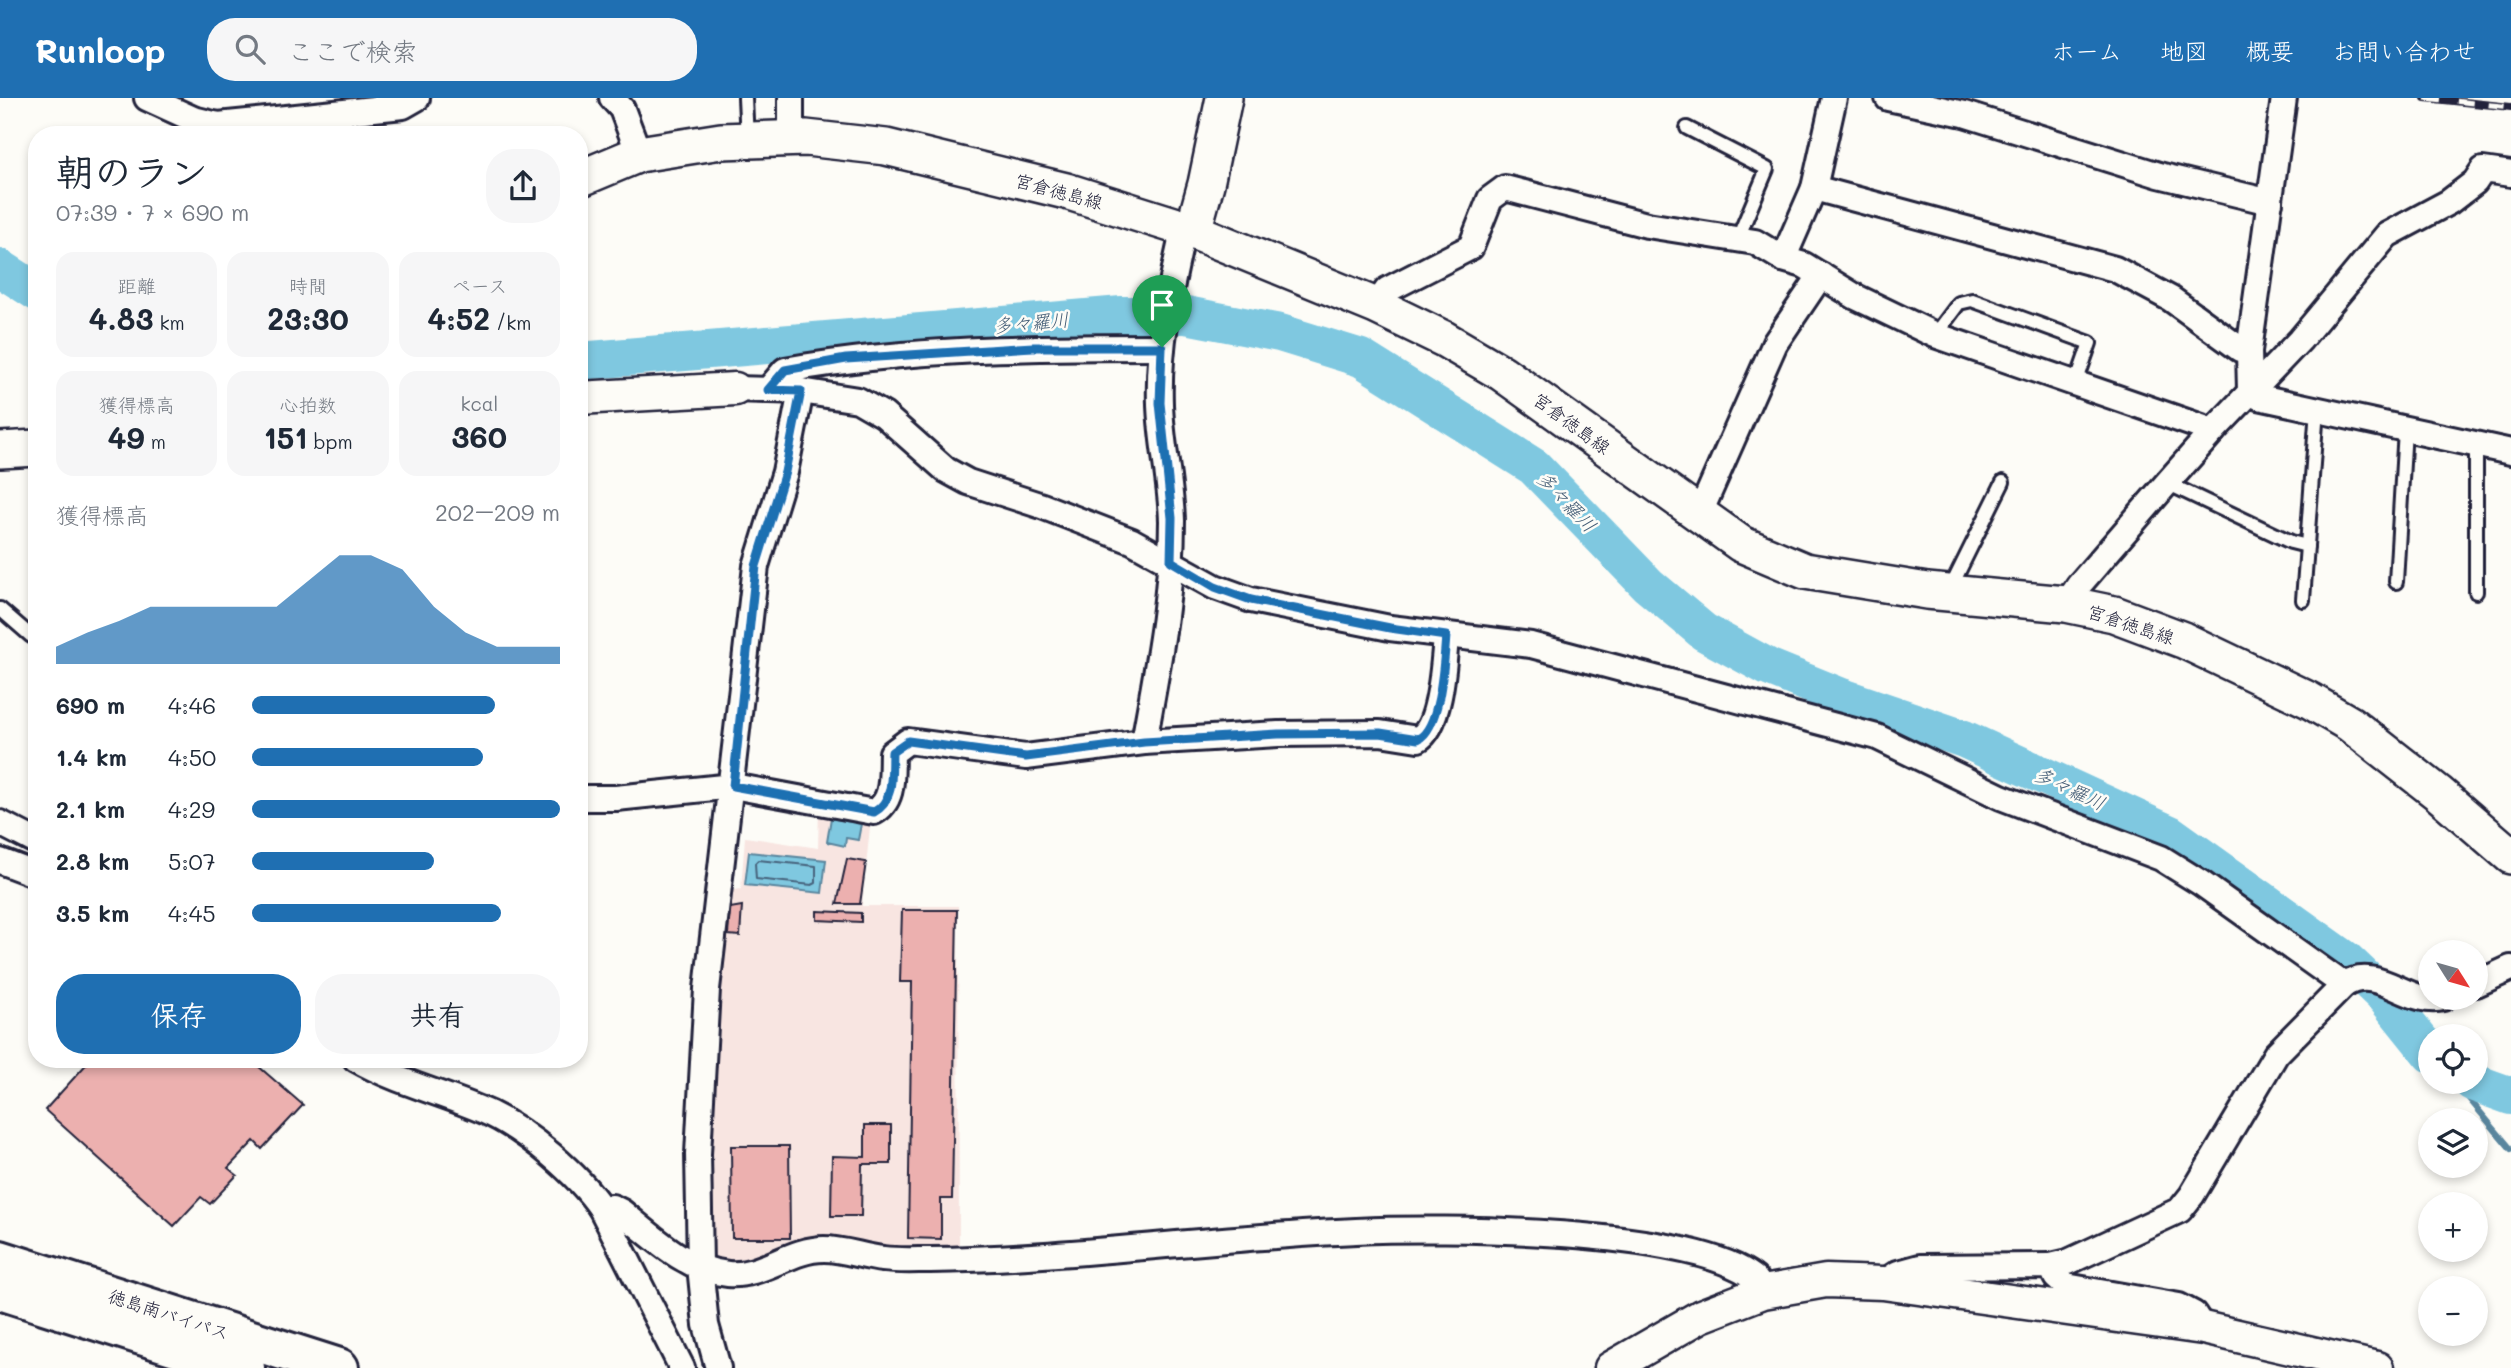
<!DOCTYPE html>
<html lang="ja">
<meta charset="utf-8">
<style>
:root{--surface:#fff;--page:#f6f6f7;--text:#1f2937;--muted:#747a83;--accent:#1f6fb2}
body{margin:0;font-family:Mali,"Klee One",sans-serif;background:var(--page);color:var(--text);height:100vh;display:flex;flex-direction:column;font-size:26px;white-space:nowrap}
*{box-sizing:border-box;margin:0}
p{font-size:23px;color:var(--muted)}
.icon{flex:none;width:38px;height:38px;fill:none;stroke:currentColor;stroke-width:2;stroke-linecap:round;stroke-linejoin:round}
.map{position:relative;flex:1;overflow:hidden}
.panel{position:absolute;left:28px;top:28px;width:560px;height:942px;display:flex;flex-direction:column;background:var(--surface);border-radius:28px;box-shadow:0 4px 10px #0003}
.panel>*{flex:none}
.needle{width:46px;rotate:127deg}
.tools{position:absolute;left:2418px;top:842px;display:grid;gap:14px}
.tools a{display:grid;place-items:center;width:70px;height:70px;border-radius:50%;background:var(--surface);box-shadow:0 4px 10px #0003;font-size:35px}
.pin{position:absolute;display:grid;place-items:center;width:60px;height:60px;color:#fff;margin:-72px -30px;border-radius:50% 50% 50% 0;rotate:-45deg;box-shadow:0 0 7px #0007}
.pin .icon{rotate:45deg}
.round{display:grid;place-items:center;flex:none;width:74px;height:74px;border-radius:28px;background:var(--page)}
.head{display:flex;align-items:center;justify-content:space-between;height:119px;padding:0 28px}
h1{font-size:38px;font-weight:800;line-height:52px}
.metrics{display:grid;grid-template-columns:repeat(3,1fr);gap:10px;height:119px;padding:7px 28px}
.metrics div{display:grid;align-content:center;border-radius:18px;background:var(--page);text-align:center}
.metrics b{font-size:30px;font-weight:800}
.metrics small{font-size:19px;font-weight:400}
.metrics p{font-size:19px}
.chart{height:196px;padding:14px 28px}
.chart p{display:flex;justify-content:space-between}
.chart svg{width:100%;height:126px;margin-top:7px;fill:var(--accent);opacity:.7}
.action{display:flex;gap:14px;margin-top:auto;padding:14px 28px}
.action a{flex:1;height:80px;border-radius:28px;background:var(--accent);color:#fff;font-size:28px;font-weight:800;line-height:80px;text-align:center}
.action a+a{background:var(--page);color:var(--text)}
ul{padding:0 28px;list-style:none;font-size:23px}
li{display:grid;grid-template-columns:112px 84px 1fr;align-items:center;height:52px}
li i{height:18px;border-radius:9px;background:var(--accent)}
header{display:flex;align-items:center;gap:42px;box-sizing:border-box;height:98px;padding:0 35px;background:var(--accent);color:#fff}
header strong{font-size:33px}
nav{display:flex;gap:38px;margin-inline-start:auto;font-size:24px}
.search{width:490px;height:63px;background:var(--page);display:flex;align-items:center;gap:18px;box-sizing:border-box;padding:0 24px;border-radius:28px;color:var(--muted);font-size:26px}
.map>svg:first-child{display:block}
</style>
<header>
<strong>Runloop</strong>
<div class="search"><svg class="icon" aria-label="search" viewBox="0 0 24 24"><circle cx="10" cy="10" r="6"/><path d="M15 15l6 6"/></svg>ここで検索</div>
<nav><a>ホーム</a><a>地図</a><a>概要</a><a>お問い合わせ</a></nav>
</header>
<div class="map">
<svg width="2511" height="1270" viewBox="0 0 2511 1270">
<rect width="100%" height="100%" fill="#fdfcf7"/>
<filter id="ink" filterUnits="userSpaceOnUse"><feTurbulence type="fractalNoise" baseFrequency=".0143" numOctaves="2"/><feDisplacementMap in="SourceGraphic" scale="14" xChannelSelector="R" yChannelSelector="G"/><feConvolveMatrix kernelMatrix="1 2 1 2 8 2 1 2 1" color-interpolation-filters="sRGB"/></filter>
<g filter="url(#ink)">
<polygon fill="#f8e5e1" points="819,709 868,720 870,729 862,808 958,808 959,1147 864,1148 831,1139 740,1171 709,1156 712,954 727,793 741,791 745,739 818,750"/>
<g fill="#7fc8e0" stroke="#5a869e" stroke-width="2">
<polygon points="831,720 861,726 858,742 846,740 845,748 827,744"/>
<polygon points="749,754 826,762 822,795 745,787"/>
</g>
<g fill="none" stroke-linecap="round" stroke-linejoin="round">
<polygon stroke="#47647d" stroke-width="2" points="758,762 816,768 816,785 812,787 756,781 755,765"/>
<polyline stroke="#5a869e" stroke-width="6" points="2455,984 2511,1051"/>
<g stroke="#7fc8e0" stroke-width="38">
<polyline points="0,170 37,194"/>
<polyline points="579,263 1122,217 1186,217 1280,235 1361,260 1534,369 1648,487 1704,534 1768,569 1842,599 1964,641 2170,736 2346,862 2386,900 2431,956"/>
<polyline points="2472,984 2511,998"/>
</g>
</g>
<g fill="#ecb0af" stroke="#22223b" stroke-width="2">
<polygon points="847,761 866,764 860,806 837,806"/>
<polygon points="742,808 740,838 728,837 730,810"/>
<polygon points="902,812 957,812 952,1101 941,1101 941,1141 908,1140 912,884 900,884"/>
<polygon points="817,813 861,815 861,824 817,822"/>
<polygon points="91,961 250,961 303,1007 262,1051 254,1043 228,1070 237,1077 210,1106 201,1099 174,1128 45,1012"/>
<polygon points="865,1027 891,1027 891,1066 862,1066 861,1118 831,1118 832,1058 865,1059"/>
<polygon points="731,1048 789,1048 790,1140 732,1140"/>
</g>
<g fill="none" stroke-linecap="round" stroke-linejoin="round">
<g stroke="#22223b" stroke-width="18">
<g id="service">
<polyline points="745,0 747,42"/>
<polyline points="1687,30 1767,71 1738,140"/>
<polyline points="1935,237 1959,205 1972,202 2090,245 2075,288"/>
<polyline points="2167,385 2291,444 2307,448"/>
<polyline points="2396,484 2405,331"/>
<polyline points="1954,492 1955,481 2003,384"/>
<polyline points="2476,494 2476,348"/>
<polyline points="2303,502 2317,311"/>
<polyline points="0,511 31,538"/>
</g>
</g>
<g stroke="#22223b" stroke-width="30">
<g id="minor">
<polyline points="147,0 193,21 218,27 403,8 417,0"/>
<polyline points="612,0 622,11 639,56"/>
<polyline points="791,0 791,41"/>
<polyline points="1888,0 1964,16 2159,77 2270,104"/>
<polyline points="2284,0 2249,253 2250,293 2259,299 2511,354"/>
<polyline points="1814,90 2115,171 2171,201 2240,251 2249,253"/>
<polyline points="1783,161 1814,90 1834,0"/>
<polyline points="1376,208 1387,192 1471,149 1490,101 1505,90 1647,127 1755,144 1783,161 1804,167 1856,199 1935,237 2213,333"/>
<path d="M735,291l66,2 57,9 26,15 62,55 22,12 74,24 90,35 83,46 36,13 139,28 141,17 346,92 124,60 160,61 40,25 143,102c34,-22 65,22 99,13"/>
<path d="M768,292l17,-20c125,-22 251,-23 377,-23"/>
<polyline points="1699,417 1775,245 1821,177"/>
<polyline points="2066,506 2079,487 2167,385 2213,333 2300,242 2387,137 2449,104 2475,84 2483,72 2511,76"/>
<path d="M1144,644c13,-73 28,-147 28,-221 -1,-39 -11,-78 -12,-117 -2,-55 9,-109 21,-163l12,-10"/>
<path d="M579,700h37l117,-12 141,26c21,-11 17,-38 18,-59l16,-12 118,16 118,-15 134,-8 102,-1 38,6c23,-12 26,-79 28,-103"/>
<polyline points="0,725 37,744"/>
<polyline points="0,763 37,777"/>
<polyline points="2476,886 2511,870"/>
<path d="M356,961c42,24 91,35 135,55 37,18 87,60 110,94l81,160"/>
<path d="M601,1110l11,-1 10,5c31,25 64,58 106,62 34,3 62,-25 96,-25 20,0 39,8 59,10 15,2 32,1 47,1 143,-2 284,-23 426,-29 84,-4 334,-3 397,46 5,3 7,10 10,15"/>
<polyline points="2051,1168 2068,1164 2180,1112 2192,1097 2276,956 2344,887"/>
<polyline points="1883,1185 1898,1175 1920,1169 2051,1168 2056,1179 2066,1188 2179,1208 2194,1216 2203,1230"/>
<polyline points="718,1270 706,1227 700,1168 698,1056 707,891 756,468 785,374 801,293"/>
</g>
</g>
<g stroke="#22223b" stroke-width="37">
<g id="tertiary">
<polyline points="579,300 735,291"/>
<polyline points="1611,1270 1701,1218 1763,1194 1826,1183 1883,1185 2203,1230 2377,1270"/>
</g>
</g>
<g stroke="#22223b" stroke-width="40">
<g id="secondary">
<polyline points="579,81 639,56 721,43 806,40 886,49 1066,93 1193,133 1376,208 1444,241 1502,275 1741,446 1805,473 1927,493 2066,506 2114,516 2183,542 2309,602 2350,626 2438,695 2511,758"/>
<polyline points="1193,133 1206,86 1224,0"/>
<polyline points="0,352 37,350"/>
</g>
</g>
<g stroke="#22223b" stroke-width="44">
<g id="trunk">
<polyline points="0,1162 339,1270"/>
<polyline points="0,1192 245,1270"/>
</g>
</g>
<use href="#service" stroke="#fdfcf7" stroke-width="12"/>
<use href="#minor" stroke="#fdfcf7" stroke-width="24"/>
<use href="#tertiary" stroke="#fdfcf7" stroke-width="32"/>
<use href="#secondary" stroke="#fdfcf7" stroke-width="35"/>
<use href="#trunk" stroke="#fdfcf7" stroke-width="38"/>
<g stroke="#22223b" stroke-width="8">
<polyline id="rail" points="2425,0 2511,9"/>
</g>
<use href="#rail" stroke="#fdfcf7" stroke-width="5" stroke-dasharray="16" stroke-linecap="butt"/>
</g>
</g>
<g fill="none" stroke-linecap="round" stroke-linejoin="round" filter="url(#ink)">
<g stroke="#fff" stroke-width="14">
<path id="route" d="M1033,249h129l-2,56 12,115 -1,43 44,26 36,13 139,28 56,8c-2,24 -5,92 -28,103l-38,-6 -102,1 -134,8 -118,15 -118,-16 -16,11c-1,22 3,49 -18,60l-141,-26 23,-220 29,-94 16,-81 -33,-1 17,-20 61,-11z"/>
</g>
<use href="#route" stroke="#1f6fb2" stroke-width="9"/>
</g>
<g text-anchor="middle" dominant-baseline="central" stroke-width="5" stroke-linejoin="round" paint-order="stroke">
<g font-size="18" fill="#22223b" stroke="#fdfcf7">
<text transform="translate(1059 93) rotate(15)">宮倉徳島線</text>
<text transform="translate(1572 325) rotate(36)">宮倉徳島線</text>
<text transform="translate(2131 526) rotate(18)">宮倉徳島線</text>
<text transform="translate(169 1216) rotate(18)">徳島南バイパス</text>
</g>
<g font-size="19" font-style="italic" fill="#435c75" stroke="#fdfcf7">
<text transform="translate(1031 224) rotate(-5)">多々羅川</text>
<text transform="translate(1567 403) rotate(46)">多々羅川</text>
<text transform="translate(2070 690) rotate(25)">多々羅川</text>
</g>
</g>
</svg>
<div class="tools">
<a><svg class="needle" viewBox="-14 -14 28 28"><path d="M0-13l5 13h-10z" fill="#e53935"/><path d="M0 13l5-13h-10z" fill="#747a83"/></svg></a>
<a><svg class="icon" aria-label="locate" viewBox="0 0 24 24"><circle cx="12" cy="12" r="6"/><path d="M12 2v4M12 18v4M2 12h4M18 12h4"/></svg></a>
<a><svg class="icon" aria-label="layers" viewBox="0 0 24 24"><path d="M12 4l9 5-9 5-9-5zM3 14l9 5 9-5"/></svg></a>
<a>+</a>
<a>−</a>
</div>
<div class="pin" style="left:1162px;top:249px;background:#1e9e55"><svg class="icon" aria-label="arrive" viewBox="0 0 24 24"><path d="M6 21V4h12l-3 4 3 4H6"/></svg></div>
<section class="panel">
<div class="head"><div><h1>朝のラン</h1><p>07:39 · 7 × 690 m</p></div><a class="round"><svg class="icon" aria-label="share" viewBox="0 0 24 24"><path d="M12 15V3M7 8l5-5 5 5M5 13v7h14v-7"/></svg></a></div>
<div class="metrics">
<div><p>距離</p><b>4.83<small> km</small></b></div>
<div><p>時間</p><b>23:30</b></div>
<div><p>ペース</p><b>4:52<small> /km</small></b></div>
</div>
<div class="metrics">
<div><p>獲得標高</p><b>49<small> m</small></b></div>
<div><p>心拍数</p><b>151<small> bpm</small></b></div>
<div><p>kcal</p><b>360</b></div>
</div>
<div class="chart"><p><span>獲得標高</span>202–209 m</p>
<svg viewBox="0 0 160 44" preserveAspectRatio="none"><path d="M0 44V38L10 33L20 29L30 24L40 24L50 24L60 24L70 24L80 15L90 6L100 6L110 11L120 24L130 33L140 38L150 38L160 38V44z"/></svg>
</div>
<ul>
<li><b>690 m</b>4:46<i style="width:79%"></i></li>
<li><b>1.4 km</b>4:50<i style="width:75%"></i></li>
<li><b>2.1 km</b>4:29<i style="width:100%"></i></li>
<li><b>2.8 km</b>5:07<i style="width:59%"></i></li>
<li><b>3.5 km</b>4:45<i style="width:81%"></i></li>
</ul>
<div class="action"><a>保存</a><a>共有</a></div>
</section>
</div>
